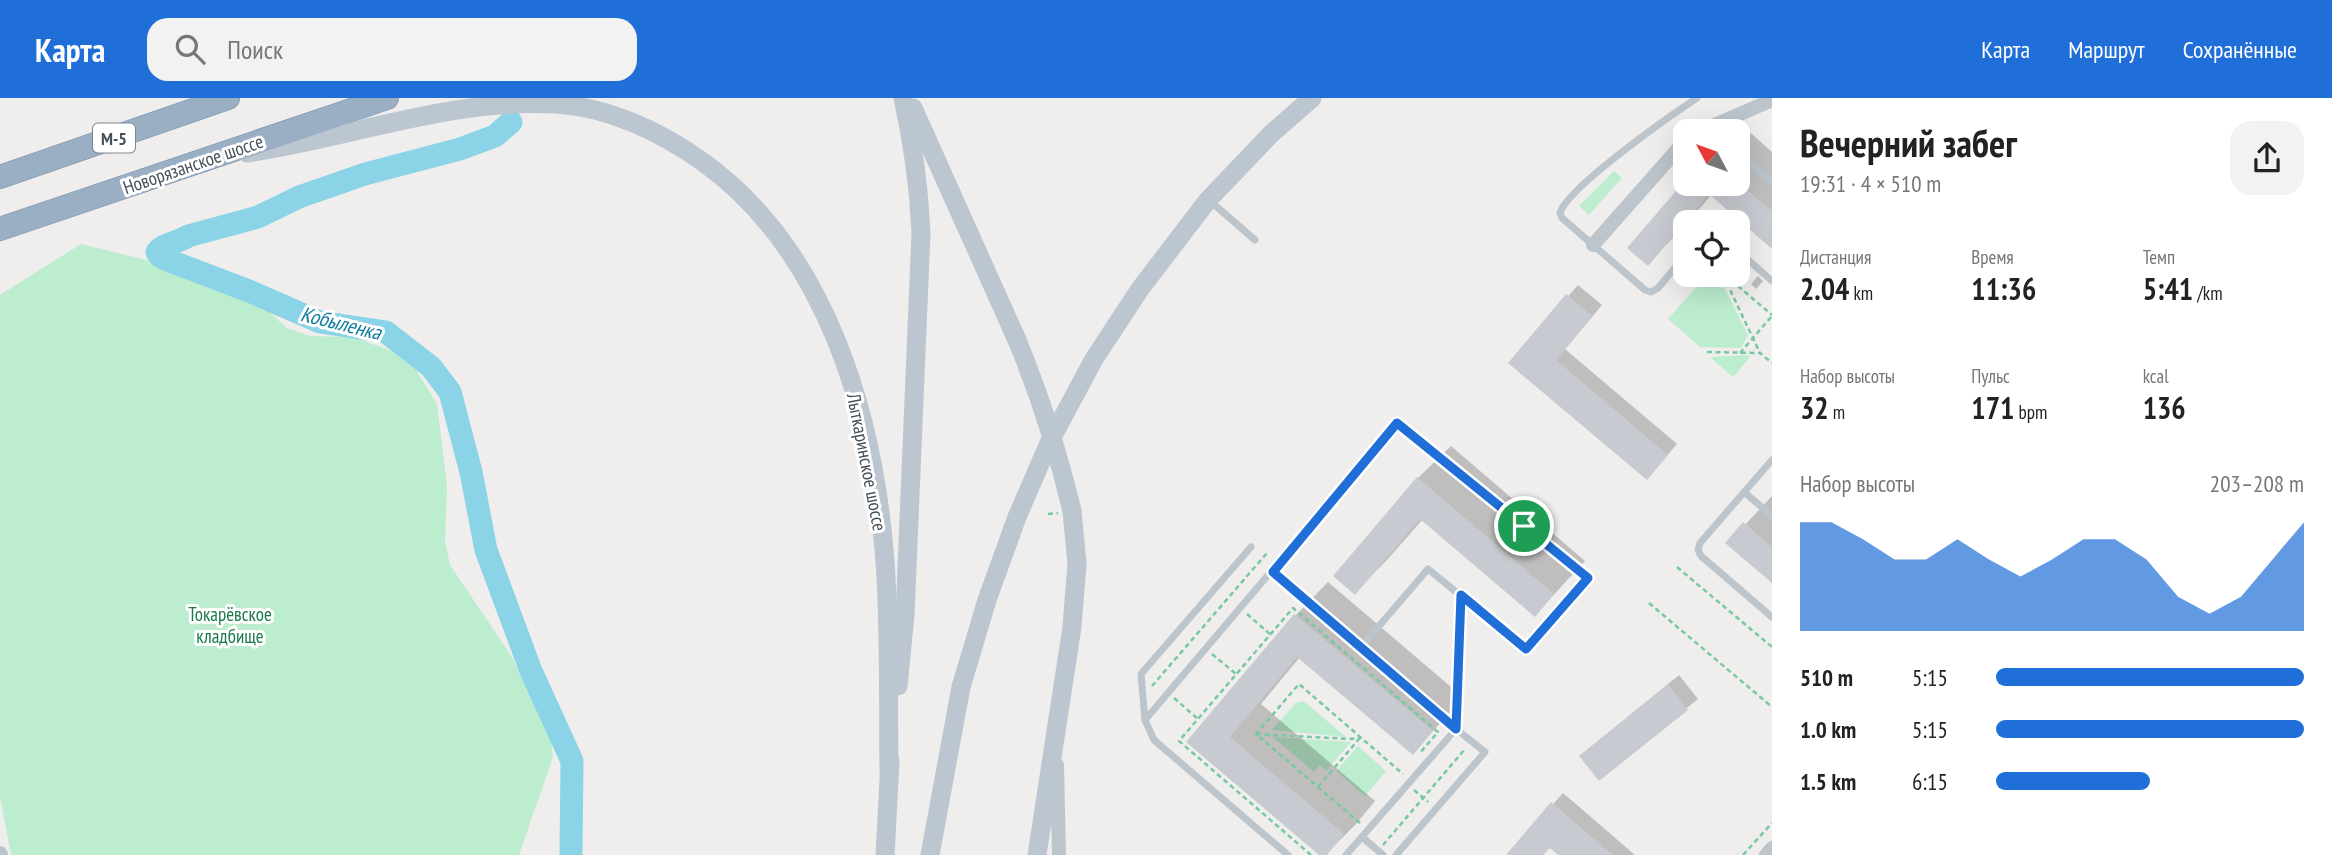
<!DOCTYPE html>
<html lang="ru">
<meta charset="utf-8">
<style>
:root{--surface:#fff;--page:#f2f2f2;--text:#222;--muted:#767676;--accent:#206fd8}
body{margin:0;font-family:"PT Sans Narrow",sans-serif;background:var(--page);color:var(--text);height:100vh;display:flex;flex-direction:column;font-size:26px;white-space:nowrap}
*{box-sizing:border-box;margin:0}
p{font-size:23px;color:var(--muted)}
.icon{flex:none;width:38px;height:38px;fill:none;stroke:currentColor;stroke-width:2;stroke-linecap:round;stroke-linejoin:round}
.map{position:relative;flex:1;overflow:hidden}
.drawer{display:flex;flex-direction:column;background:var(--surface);width:560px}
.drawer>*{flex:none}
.needle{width:46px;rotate:311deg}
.fabs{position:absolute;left:1673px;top:21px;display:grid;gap:14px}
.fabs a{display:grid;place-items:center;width:77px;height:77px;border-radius:14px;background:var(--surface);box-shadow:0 7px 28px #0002;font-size:35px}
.pin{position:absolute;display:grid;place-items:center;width:60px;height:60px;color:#fff;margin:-30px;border:4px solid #fff;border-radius:50%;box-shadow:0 2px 7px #0007}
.round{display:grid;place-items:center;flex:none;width:74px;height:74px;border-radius:21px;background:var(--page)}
.summary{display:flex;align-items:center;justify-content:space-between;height:119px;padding:0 28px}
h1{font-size:38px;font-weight:700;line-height:52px}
.figures{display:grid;grid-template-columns:repeat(3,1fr);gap:10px;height:119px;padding:7px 28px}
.figures div{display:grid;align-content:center}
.figures b{font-size:30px;font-weight:700}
.figures small{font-size:19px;font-weight:400}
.figures p{font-size:19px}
.chart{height:196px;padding:14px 28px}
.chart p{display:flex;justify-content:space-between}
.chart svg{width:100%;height:126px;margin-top:7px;fill:var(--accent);opacity:.7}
ul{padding:0 28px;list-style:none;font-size:23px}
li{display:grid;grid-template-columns:112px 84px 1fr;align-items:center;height:52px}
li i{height:18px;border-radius:9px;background:var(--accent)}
header{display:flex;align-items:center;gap:42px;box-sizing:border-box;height:98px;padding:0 35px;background:var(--accent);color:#fff}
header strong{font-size:33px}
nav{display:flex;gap:38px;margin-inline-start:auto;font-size:24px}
.search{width:490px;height:63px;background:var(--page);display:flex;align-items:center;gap:18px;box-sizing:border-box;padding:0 24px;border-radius:21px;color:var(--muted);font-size:26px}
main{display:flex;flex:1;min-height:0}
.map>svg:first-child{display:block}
</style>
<header>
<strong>Карта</strong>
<div class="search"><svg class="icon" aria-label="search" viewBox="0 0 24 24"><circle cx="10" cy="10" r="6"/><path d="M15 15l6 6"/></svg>Поиск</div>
<nav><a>Карта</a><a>Маршрут</a><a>Сохранённые</a></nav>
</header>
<main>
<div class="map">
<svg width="1772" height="757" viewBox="0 0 1772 757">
<rect width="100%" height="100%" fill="#f0eded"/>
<g fill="#bdedcf">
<polygon points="1614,73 1622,80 1589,117 1579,108"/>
<polygon points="81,146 190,173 253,200 287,230 310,238 352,239 390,252 416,272 437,306 447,388 445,444 450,467 512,559 551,642 553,659 519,757 11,757 0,699 0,197"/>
<polygon points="1707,177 1718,177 1748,237 1741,250 1700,249 1668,221"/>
<polygon points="1747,257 1750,259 1733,279 1710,259"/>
<polygon points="1302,603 1306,605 1346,639 1272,632 1296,605"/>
<polygon points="1273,639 1351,644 1326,673 1320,667 1314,674"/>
<polygon points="1358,648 1386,673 1365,698 1336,673"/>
</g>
<g fill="#0003">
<polygon points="1744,29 1772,54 1772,148 1712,96 1688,124 1685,124 1680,133 1648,165 1629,150 1685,85 1738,86 1738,35"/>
<polygon points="1758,178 1763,183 1756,191 1751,186"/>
<polygon points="1578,187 1602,207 1565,251 1677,346 1657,369 1510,264"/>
<polygon points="1451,348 1585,463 1535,517 1423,421 1387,462 1355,494 1335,477 1418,380"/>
<polygon points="1772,398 1772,483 1728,445"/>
<polygon points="1328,484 1464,600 1413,654 1300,559 1261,606 1375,703 1356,726 1325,757 1322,757 1188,644 1296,517"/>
<polygon points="1679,577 1698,601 1600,681 1581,658"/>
<polygon points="1563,695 1635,757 1561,757 1551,748 1543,757 1508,757"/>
</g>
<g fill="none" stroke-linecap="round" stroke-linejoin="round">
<path stroke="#8bd4e8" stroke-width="23" d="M511,24l-16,14 -35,13 -95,25 -66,23 -41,20 -70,19c-10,7 -24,7 -31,16l4,5 9,4 79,30 71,31 66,10 45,35 19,25 21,80 15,78 45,121 41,90 -1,94"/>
</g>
<g fill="#c7cad0">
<polygon points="1682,86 1740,86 1772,113 1772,151 1709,96 1648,168 1627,150"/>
<polygon points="1566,196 1593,218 1556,262 1668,357 1647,382 1508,265"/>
<polygon points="1417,379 1554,496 1535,519 1420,421 1355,497 1333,478"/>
<polygon points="1743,424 1772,449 1772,485 1725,445"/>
<polygon points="1294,516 1433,633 1413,657 1297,559 1230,639 1344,736 1327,757 1319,757 1186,644"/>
<polygon points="1668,586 1688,612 1599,683 1579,658"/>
<polygon points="1551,704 1613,757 1558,757 1550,750 1543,757 1506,757"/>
</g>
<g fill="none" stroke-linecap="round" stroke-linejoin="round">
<g stroke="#728ba6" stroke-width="24">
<g id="trunk">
<polyline points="0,79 228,0"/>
<polyline points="0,131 387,0"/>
</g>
</g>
<g stroke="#76c9a1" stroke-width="2.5" stroke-dasharray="5 3.5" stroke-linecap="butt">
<polyline points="1723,177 1760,255"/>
<polyline points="1725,177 1772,217"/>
<polyline points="1707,254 1760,255 1772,265"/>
<polyline points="1740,255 1772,218"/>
<polyline points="1048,416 1058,415"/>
<polyline points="1677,469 1772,549"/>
<polyline points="1649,505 1772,609"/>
<polyline points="1247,516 1271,537"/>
<polyline points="1212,556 1236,576"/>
<polyline points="1152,588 1267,455"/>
<polyline points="1174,600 1198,621"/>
<polyline points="1256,636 1350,641 1361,640"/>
<polyline points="1318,689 1359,641"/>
<polyline points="1414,692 1428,704"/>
<polyline points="1360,725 1256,636 1299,586 1403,676"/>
<polyline points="1383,747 1465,651"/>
<polyline points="1311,757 1179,643 1293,510 1438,634 1419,656"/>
<polyline points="1743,757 1772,725"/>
</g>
<g stroke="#bcc5cc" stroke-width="7">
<polyline points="1738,55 1772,84"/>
<polyline points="1209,102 1255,142"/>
<polyline points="1738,153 1772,183"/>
<path d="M1685,158l-27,32 -7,4 -6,-2 -83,-72 -2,-5c7,-25 111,-98 137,-115"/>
<polyline points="1772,362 1700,445 1698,452 1701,458 1772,519"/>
<polyline points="1744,394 1772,418"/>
<polyline points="1273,474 1361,549"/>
<polyline points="1145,622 1141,576 1251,449"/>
<polyline points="1362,739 1383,757"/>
<polyline points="1288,757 1154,642 1145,622 1397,325 1588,480 1526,551 1428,471 1361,549 1456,631 1461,497"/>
<polyline points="1346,757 1456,631 1485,654 1396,757"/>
</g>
<g stroke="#bcc5cc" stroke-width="14">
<polyline points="1701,33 1772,2"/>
<polyline points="1593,147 1685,43"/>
<polyline points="1057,667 1059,757"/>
<polyline points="0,755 1,757"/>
<polyline points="1766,757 1772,750"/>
</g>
<g stroke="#bbc6d1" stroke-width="19">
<polyline points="913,10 1017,242"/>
<path d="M247,55c103,-15 204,-55 309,-49 53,3 105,28 147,58 124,89 171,254 182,399 5,70 3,141 4,211"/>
<path d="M898,588l7,-71 16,-382c-2,-46 -8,-90 -18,-135"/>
<polyline points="885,757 890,663"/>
<polyline points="930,757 961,589 987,502 1017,419 1049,345 1094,261 1140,191 1208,102 1271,36 1312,0"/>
<polyline points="1037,757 1072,529 1077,466 1072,413"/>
</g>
<use href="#trunk" stroke="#9aaec4" stroke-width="23"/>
<path stroke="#bbc6d1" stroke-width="19" d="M1017,242c23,56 41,112 55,171"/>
</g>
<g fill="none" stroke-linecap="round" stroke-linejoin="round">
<g stroke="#fff" stroke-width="14">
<polygon id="route" points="1397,325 1588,480 1526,551 1461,497 1456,631 1273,474"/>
</g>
<use href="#route" stroke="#206fd8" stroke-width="9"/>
</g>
<g text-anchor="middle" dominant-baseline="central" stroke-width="6" stroke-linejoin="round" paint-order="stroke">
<rect fill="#fff" stroke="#7e858c" stroke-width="2" x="93" y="25.5" width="42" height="29" rx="5"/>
<g font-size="18" font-weight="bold" fill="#46515a">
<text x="114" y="40">М-5</text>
</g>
<g font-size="19" fill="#46515a" stroke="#fff">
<text transform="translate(193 66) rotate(-19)">Новорязанское шоссе</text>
<text transform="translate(867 364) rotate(79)">Лыткаринское шоссе</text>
</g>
<g font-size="19" fill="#1a784a" stroke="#fff">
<text x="230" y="516">Токарёвское<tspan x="230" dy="22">кладбище</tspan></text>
</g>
<g font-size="21" font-style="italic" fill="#117d9b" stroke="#fff">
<text transform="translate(341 225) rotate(14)">Кобыленка</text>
</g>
</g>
</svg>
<div class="fabs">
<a><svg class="needle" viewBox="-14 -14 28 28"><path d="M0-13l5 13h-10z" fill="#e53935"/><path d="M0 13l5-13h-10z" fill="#767676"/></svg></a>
<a><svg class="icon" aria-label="locate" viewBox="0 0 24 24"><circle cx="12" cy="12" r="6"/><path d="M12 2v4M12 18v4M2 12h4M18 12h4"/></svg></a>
</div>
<div class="pin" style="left:1524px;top:428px;background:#1e9e55"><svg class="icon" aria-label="arrive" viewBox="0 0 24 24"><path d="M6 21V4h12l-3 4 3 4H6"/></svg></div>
</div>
<section class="drawer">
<div class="summary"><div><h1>Вечерний забег</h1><p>19:31 · 4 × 510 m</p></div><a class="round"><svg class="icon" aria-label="share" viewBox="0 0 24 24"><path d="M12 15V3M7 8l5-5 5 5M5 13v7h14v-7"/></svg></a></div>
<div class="figures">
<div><p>Дистанция</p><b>2.04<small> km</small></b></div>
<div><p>Время</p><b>11:36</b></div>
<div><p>Темп</p><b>5:41<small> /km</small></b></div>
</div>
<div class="figures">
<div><p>Набор высоты</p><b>32<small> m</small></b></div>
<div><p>Пульс</p><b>171<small> bpm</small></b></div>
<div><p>kcal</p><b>136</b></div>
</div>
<div class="chart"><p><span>Набор высоты</span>203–208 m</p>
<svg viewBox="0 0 160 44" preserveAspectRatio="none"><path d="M0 44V6L10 6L20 12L30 19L40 19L50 12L60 19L70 25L80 19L90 12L100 12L110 19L120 32L130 38L140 32L150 19L160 6V44z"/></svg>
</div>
<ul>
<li><b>510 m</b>5:15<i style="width:100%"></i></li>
<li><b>1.0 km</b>5:15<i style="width:100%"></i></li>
<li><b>1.5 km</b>6:15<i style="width:50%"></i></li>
</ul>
</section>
</main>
